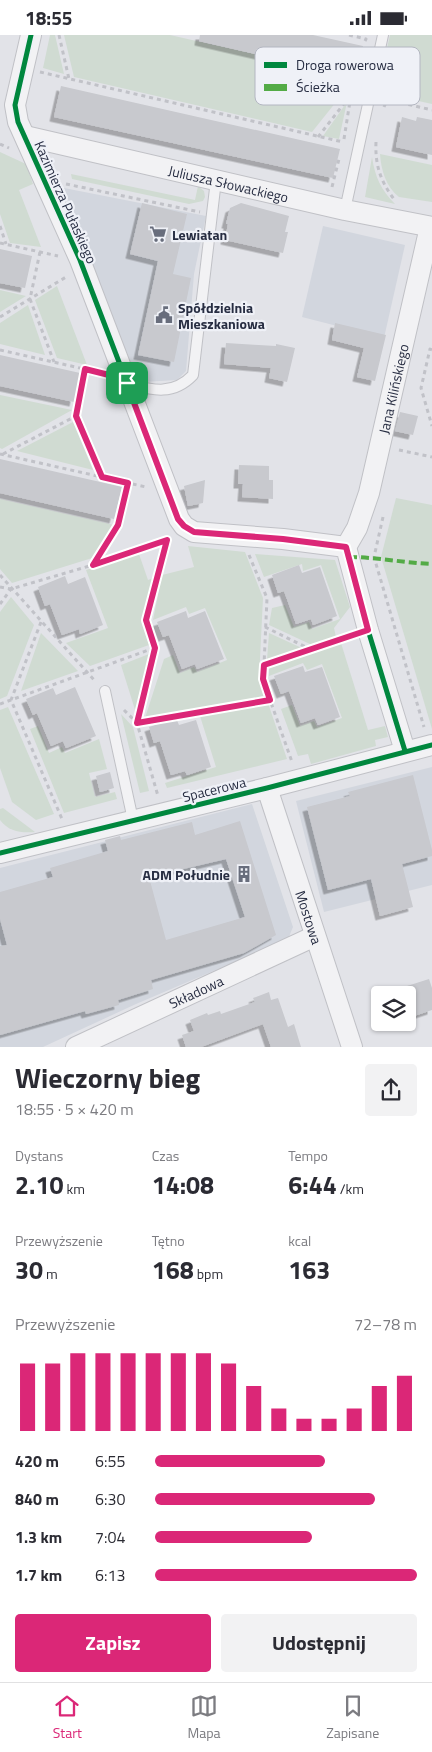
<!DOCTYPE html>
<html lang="pl">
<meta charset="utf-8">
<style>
:root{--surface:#fff;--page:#f2f2f3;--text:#2b2b33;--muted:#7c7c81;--line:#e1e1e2;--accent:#db2777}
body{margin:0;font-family:"Titillium Web",sans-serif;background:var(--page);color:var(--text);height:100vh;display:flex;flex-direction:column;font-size:19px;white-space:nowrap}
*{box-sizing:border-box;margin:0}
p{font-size:16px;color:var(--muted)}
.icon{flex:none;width:28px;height:28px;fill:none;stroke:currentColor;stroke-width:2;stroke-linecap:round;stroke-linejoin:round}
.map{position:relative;height:1012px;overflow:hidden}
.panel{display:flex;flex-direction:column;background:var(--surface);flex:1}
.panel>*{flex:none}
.controls{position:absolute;left:371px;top:951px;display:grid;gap:10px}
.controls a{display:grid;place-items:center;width:45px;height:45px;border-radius:5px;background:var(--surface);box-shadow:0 1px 4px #0004;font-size:25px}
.pin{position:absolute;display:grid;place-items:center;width:42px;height:42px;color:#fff;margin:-21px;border-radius:10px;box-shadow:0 2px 8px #0006}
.round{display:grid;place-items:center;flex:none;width:52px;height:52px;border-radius:5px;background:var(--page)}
.summary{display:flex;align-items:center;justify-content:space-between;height:85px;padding:0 15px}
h1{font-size:28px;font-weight:700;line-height:38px}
.stats{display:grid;grid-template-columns:repeat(3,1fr);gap:8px;height:85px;padding:5px 15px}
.stats div{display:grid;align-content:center}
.stats b{font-size:25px;font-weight:700}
.stats small{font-size:14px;font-weight:400}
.stats p{font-size:14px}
.chart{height:140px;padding:10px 15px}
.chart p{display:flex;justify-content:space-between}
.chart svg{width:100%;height:90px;margin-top:5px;stroke:var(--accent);stroke-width:6}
.primary-button{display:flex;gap:10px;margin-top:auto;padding:10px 15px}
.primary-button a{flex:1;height:58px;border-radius:5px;background:var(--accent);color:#fff;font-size:20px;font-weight:700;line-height:58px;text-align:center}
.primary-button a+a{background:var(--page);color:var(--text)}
ul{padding:0 15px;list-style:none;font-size:16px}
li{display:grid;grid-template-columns:80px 60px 1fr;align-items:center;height:38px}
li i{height:12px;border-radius:6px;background:var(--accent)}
.status{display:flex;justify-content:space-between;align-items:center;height:35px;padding:0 25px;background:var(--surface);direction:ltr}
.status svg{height:14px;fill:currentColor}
.tabs{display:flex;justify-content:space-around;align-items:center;height:70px;border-top:1px solid var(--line);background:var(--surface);font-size:14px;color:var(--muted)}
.tabs a{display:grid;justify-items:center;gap:2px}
.tabs .current{color:var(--accent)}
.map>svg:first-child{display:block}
</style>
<div class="status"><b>18:55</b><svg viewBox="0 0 49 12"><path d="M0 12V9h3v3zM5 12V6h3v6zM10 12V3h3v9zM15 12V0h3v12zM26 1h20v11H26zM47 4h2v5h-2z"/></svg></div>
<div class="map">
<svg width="432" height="1012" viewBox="0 0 432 1012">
<defs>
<filter id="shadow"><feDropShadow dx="-4.5" dy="4.5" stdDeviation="0" flood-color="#0004"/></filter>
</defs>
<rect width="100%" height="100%" fill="#e2e3e8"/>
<g fill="#d2d6de">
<polygon points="64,153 206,181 194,239 186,336 177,345 143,347 133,344"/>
<polygon points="323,191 405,210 384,303 302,282"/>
<polygon points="432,732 432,850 324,877 296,766"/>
<polygon points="252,769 293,892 288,904 136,969 43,1012 0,1012 0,833"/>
</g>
<g fill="#d0dbd2">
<polygon points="50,0 55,0 64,39 43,33"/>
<polygon points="64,0 170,0 356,42 312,97 74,42"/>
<polygon points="390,0 432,0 432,69 387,59 397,15 387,13"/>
<polygon points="347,67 339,104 323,101"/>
<polygon points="0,117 26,129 33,149 19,155 41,212 10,208 0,179"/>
<path d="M380,119l52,11v37l-33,-5c-13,-10 -18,-27 -19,-43z"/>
<path d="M372,122c3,20 9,33 23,47l-30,-7z"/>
<polygon points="71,139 195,165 198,151 204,156 205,162 203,166 189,169 72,144"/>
<polygon points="57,251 87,330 57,323 35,265"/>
<polygon points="0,255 26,261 0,277"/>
<polygon points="28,270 45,320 0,309 0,288"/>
<polygon points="0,360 72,375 2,414 0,413"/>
<polygon points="73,387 93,435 17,416"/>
<polygon points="396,463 432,470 432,694 381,522"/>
<polygon points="0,464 114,490 105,519 12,548 0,534"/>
<polygon points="188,511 245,517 263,563 259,644 267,663 145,683 164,624 173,620 180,638 194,632 197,637 227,625 205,573 189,579 186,572 153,585 162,540 194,532"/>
<polygon points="139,519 148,545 153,543 141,587 149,610 90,631 66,608 108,593 86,535"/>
<polygon points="255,519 335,525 350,572 334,593 336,602 312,610 269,590 272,573 285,570 294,592 309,587 312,594 340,584 321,530 303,536 302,529 264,542"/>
<polygon points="11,562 34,590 7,661 0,664 0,577"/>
<polygon points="41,598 78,636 21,656"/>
<polygon points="269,598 304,614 267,625"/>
<polygon points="341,608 368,695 385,691 388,702 375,705 376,711 311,729 308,719 298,721 281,674 292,670 300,691 314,686 317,692 342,683 322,629 307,635 303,628 269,641 269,633"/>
<polygon points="149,619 136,678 121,630"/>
<polygon points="268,668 287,724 167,753 165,748 216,732 200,681"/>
<polygon points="8,672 54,779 36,785 12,767 0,733 0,675"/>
<polygon points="121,679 133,692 149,756 140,758"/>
<polygon points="38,691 49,718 62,712 65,718 99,704 107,734 89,738 95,762 115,757 117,764 64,778 30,694"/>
<path d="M3,773l32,24c-14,1 -26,0 -35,-12v-11z"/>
</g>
<g fill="#c8c9ce" fill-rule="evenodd" filter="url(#shadow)">
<polygon points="200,0 313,0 363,11 356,42 199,6"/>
<polygon points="61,51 340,114 333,143 54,82"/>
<polygon points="402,82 416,86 417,82 432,85 432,120 396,112"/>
<polygon points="142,168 187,179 173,239 191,243 174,327 138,320 158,226 130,219"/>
<polygon points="241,168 289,181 285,197 288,197 283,218 225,205 228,189 226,189 230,173"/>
<polygon points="0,214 32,221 25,253 0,248"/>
<polygon points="335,288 386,300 375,346 357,342 364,313 332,305"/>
<polygon points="226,308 276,311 276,309 295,313 287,347 269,343 271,333 224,329"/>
<polygon points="0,320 80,338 74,367 0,351"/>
<polygon points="400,377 418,381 413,400 395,396"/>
<polygon points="0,424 122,452 114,484 0,458"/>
<polygon points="239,430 269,431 269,445 273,445 273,464 242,462 243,449 238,449"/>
<polygon points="205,445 203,468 188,471 184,451"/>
<polygon points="299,530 302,538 320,532 337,581 313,590 311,584 296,589 284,556 278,558 272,540"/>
<polygon points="65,541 68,549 85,542 103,590 80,599 79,594 62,600 50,569 45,571 38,552"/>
<polygon points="186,576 188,583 205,576 224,624 197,634 195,629 182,634 169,600 163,602 157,587"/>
<polygon points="303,631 305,637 322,632 340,682 318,690 315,683 301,688 289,656 281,659 274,641"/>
<polygon points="75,652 96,701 66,713 63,706 51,711 37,678 33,680 26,664 53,653 56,660"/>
<polygon points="176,683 179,690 196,685 211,732 187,740 185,736 171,740 160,706 154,708 149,692"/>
<polygon points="110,737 114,753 100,757 96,741"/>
<polygon points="413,740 432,815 432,821 402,829 413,872 380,881 371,844 328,855 307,772 350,761 348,757"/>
<path d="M240,786l36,114 -32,18 -93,27 2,9 -35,11 1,5 -33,9 -1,-3 -85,24v-89l7,-1 -7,-26v-27l53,-15 -3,-9 58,-17 -3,-11 15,-4 1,4 71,-18 3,13zM226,824l19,58 -79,23 -17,-63z"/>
<polygon points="429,944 432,953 432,975 408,983 408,966 411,965 407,951"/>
<polygon points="269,957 271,965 278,963 288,992 294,989 301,1012 271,1012 263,989 201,1012 186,1012 182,1000 194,996 190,985 207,978 208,980 220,976 221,979 255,967 253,963"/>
</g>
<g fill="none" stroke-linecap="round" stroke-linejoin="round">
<g stroke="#c0c1c6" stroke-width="12">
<g id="service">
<polyline points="345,175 383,0"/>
<path d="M128,349c24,6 45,12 65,-9l23,-195"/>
<polyline points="105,656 133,785"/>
</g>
</g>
<g stroke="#c0c1c6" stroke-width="22">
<g id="minor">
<polyline points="31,0 15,70 18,87 80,225 179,484 184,491 194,497 283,504 346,512 368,595 405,716"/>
<path id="s1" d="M25,101l320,74 87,17"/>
<path id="s2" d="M346,512l11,-19 12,-35 61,-266"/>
<path id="s3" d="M267,753l85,259"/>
<polyline points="0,818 267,753 432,710"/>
<path id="s4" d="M76,1012l239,-111"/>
</g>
</g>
<g stroke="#c1c2c8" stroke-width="3" stroke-dasharray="4 4" stroke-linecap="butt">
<polyline points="59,0 69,44"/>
<polyline points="349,0 366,4 365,6"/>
<polyline points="40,37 343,107"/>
<polyline points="385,64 432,75"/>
<polyline points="384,72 387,65"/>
<polyline points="318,102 350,61"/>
<polyline points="344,104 351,60 363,14"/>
<path d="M376,107c-1,22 4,39 18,57"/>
<polyline points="0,109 9,113"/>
<polyline points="66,149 200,177"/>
<polyline points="332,152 339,124"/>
<polyline points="0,191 6,209"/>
<polyline points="0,208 58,221"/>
<polyline points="40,217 30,264 54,327"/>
<polyline points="0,282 66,242"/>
<polyline points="0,315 102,338"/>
<polyline points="432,315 430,314 421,353 432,391"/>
<polyline points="76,381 102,442"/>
<polyline points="399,415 432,422"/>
<polyline points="0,419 146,452"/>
<polyline points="3,419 76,381 85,334"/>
<polyline points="383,482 374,522 424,692"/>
<polyline points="167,505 146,585 155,613 137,688 271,665"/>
<polyline points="249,520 267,563 264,630 351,601"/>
<polyline points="93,529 118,490 128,448"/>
<polyline points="0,540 95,646"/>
<polyline points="0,552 11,554 93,530 167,505"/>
<polyline points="0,569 11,554"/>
<polyline points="41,587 11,665 62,784"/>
<polyline points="265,592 310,614"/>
<polyline points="264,630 263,645 292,727"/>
<polyline points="0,669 154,613"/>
<polyline points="124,675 137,688 158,761"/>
</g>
<use href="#service" stroke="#f2f2f4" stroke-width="10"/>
<use href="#minor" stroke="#f2f2f4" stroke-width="20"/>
<path stroke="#53ab46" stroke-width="4" stroke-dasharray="8 4" stroke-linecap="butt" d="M349,522c28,0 55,6 83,7"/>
<g stroke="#eff1f7" stroke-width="8">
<g id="cycleway">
<polyline points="31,0 15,70 18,87 80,225 179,484 184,491 194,497 283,504 346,512 368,595 405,716"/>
<polyline points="0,818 267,753 432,710"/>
</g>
</g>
<use href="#cycleway" stroke="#00873e" stroke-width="5"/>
</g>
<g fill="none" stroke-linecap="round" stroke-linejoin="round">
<g stroke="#fff" stroke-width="10">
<polygon id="route" points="85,334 125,344 178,484 184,491 194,497 283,504 346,512 368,595 264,630 263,644 270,665 137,688 155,613 146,585 167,505 93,530 118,490 128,448 102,442 76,381"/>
</g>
<use href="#route" stroke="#db2777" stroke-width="6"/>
</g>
<defs>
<g id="supermarket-bare" transform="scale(1.35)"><path d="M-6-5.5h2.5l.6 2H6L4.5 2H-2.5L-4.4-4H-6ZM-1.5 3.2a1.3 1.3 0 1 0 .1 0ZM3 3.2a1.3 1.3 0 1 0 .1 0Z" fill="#686d7c" stroke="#eff1f7" stroke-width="2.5" paint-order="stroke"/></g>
<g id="civic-bare" transform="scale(1.35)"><path d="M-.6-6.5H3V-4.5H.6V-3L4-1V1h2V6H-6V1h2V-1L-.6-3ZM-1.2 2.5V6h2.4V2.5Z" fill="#686d7c" stroke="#eff1f7" stroke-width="2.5" paint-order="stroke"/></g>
<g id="building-bare" transform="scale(1.35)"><path d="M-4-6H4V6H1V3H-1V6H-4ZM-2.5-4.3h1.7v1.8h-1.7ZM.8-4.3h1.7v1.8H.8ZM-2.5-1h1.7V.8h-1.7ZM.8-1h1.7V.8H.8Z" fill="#686d7c" stroke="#eff1f7" stroke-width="2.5" paint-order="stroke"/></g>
</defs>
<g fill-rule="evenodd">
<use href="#supermarket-bare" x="158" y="199"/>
<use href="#civic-bare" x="164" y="280"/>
<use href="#building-bare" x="244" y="839"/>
</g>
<g text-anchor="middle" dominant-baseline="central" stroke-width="4.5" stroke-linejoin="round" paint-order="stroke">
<g font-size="14" fill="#272d42" stroke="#eff1f7">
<text stroke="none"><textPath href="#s1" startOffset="209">Juliusza Słowackiego</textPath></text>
<text transform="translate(66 167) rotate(66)">Kazimierza Pułaskiego</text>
<text stroke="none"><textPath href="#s2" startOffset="166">Jana Kilińskiego</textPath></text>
<text transform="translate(214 754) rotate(-14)">Spacerowa</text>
<text stroke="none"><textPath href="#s3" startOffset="136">Mostowa</textPath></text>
<text stroke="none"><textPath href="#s4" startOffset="132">Składowa</textPath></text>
</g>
<g font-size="14" font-weight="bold" fill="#272d42" stroke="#eff1f7" text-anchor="start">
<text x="172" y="199">Lewiatan</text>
<text x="178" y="272">Spółdzielnia<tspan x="178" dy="16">Mieszkaniowa</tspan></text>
<text x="230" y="839" text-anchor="end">ADM Południe</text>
</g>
</g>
<rect x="255" y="12" width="165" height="58" rx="8" fill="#eff1f7" stroke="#b3b6c1" stroke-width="1"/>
<rect x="264" y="27" width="23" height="6" fill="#00873e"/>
<rect x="264" y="49" width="23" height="7" fill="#53ab46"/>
<g font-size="14" fill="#272d42">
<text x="296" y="35">Droga rowerowa</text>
<text x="296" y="57">Ścieżka</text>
</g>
</svg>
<div class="controls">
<a><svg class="icon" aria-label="layers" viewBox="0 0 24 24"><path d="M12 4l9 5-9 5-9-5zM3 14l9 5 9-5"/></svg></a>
</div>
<div class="pin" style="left:127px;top:348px;background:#1e9e55"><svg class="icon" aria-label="arrive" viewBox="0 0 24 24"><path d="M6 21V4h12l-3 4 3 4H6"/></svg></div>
</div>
<section class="panel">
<div class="summary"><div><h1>Wieczorny bieg</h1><p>18:55 · 5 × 420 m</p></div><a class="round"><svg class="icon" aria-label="share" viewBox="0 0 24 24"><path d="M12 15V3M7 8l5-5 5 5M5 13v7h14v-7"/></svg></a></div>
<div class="stats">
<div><p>Dystans</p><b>2.10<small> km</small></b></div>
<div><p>Czas</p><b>14:08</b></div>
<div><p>Tempo</p><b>6:44<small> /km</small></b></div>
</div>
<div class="stats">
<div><p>Przewyższenie</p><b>30<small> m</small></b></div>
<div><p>Tętno</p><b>168<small> bpm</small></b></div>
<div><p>kcal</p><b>163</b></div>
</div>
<div class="chart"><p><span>Przewyższenie</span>72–78 m</p>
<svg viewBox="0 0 160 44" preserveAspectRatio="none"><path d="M5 44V11M15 44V11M25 44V6M35 44V6M45 44V6M55 44V6M65 44V6M75 44V6M85 44V11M95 44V22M105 44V33M115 44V38M125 44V38M135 44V33M145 44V22M155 44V17"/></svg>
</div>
<ul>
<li><b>420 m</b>6:55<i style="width:65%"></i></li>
<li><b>840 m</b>6:30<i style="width:84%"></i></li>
<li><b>1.3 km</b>7:04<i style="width:60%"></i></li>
<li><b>1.7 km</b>6:13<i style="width:100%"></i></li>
</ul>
<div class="primary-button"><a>Zapisz</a><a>Udostępnij</a></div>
</section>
<nav class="tabs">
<a class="current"><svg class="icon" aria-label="home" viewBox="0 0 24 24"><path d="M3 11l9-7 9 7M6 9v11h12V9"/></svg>Start</a>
<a><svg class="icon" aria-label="map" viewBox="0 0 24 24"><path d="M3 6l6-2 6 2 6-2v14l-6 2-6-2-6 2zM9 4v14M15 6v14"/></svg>Mapa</a>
<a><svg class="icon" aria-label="saved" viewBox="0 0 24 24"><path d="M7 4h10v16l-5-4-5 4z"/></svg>Zapisane</a>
</nav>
